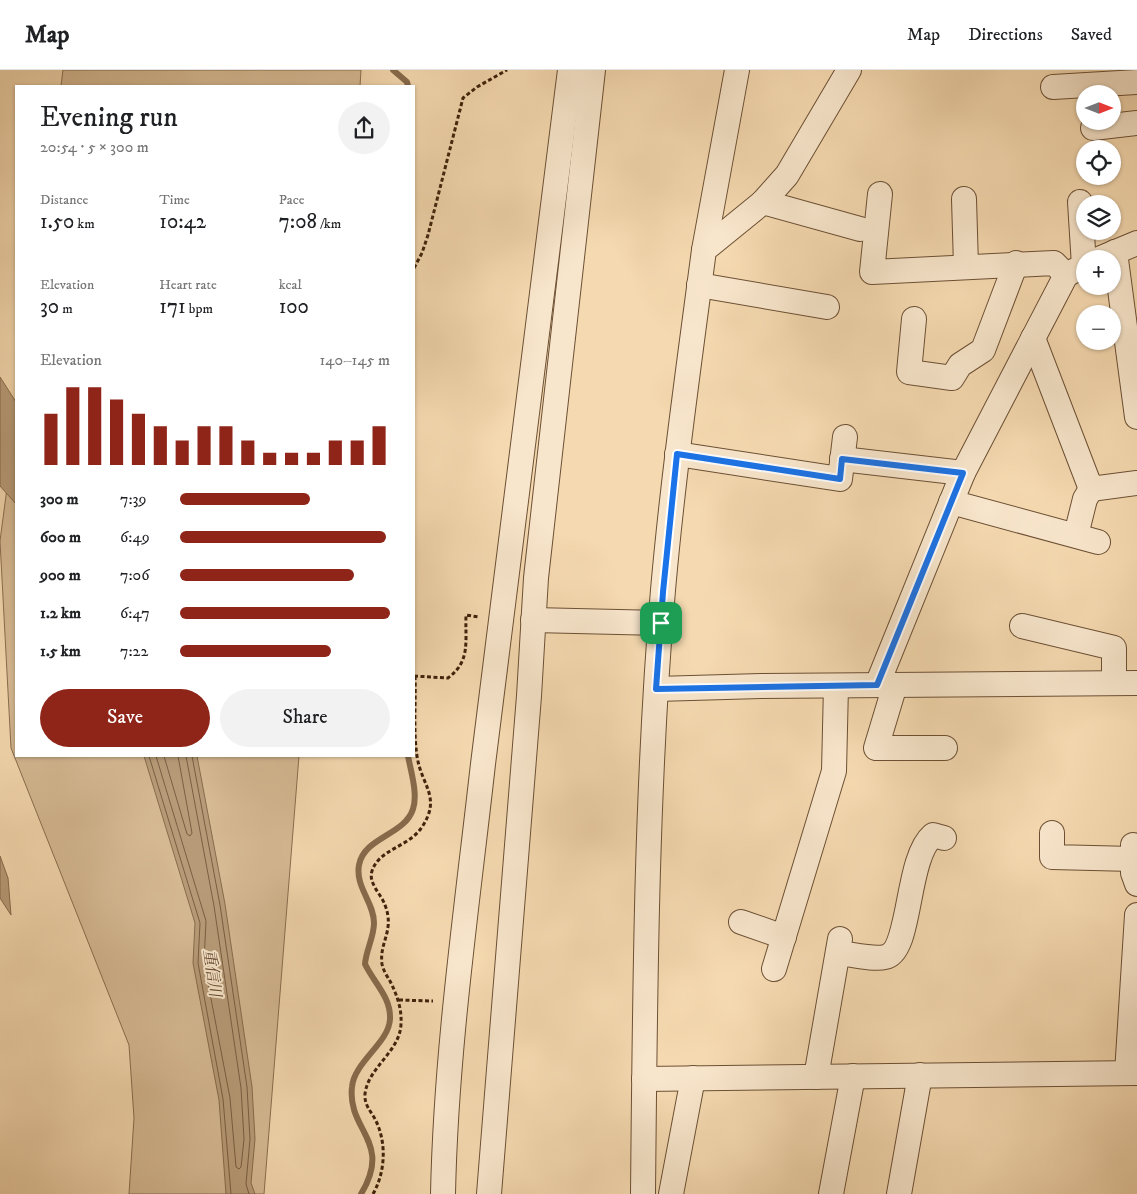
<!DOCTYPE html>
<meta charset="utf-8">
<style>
:root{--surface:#fff;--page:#f2f2f2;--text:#202124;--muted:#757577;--line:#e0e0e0;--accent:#8f2418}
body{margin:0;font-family:"IM FELL DW Pica","Noto Serif JP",serif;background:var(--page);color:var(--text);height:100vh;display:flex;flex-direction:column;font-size:19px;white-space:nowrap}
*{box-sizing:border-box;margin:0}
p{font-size:16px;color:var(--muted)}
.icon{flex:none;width:28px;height:28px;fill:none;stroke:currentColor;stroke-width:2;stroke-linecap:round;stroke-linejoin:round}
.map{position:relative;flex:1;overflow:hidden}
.panel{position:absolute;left:15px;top:15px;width:400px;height:672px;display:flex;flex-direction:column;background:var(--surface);border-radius:0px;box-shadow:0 1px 4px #0004}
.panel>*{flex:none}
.needle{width:32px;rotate:90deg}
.tools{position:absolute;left:1076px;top:15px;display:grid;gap:10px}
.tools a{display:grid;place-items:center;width:45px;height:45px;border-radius:50%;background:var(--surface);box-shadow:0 1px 4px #0004;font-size:25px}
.pin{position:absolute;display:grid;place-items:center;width:42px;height:42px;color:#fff;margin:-21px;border-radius:10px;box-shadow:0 2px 8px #0006}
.round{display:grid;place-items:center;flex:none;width:52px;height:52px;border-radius:26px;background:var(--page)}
.head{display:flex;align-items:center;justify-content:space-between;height:85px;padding:0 25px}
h1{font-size:28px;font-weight:600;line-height:38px}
.figures{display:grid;grid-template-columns:repeat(3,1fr);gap:8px;height:85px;padding:5px 25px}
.figures div{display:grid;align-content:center}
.figures b{font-size:21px;font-weight:600}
.figures small{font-size:14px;font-weight:400}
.figures p{font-size:14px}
.chart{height:140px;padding:10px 25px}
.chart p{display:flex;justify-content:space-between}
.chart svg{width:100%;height:90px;margin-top:5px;stroke:var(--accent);stroke-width:6}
.button{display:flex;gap:10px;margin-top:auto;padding:10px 25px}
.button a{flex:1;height:58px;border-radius:30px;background:var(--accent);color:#fff;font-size:20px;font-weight:600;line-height:58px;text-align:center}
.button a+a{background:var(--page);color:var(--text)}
ul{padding:0 25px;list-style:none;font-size:16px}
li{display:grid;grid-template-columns:80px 60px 1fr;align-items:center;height:38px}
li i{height:12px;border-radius:6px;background:var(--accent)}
header{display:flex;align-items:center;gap:30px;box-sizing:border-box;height:70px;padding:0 25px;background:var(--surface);border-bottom:1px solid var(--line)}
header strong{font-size:24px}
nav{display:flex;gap:28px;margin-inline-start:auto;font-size:18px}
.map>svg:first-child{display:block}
</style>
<header>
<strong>Map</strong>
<nav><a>Map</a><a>Directions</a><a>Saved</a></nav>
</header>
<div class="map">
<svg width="1137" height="1124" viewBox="0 0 1137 1124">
<rect width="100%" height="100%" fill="#f5d9b0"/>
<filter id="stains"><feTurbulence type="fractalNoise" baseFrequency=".004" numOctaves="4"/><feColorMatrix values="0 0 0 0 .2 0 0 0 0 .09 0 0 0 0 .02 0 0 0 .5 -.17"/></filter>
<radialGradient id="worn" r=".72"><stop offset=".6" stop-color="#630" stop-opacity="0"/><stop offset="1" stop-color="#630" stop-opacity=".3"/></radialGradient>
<g fill="#d6ba94" stroke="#8a6e50">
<polygon points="63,0 361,0 360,16 61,16"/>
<polygon points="16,350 16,686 299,686 264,1124 129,1124 134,1048 129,975 11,678 0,471"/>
</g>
<g fill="#b79b78" stroke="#876b4c">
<polygon points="0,307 16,332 16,434 0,416"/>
<polygon points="144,686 197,686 225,834 252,1017 255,1069 251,1113 255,1124 226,1124 219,1030 193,893 195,853"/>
<polygon points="0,786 8,808 11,845 0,828"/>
</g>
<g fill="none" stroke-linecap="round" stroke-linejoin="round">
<g stroke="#7a5e42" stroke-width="1">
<polyline points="149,686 200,853 198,893 223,1029 231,1124"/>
<polyline points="156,686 206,851 204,892 230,1028 236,1097 239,1099 241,1097 244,1069 241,1018 214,836 186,686"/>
<polyline points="164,686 187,764 190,766 192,763 178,686"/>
<polyline points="192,686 220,835 247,1017 250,1069 246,1114 249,1124"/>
</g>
<g stroke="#876b4c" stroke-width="6">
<polyline points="393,0 407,12 408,16"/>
<path d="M361,1124c32,-53 -14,-63 -9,-107 2,-25 37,-44 38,-68 1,-22 -16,-36 -25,-55 1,-14 9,-27 9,-41 0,-21 -19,-36 -15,-58 5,-28 46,-30 54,-56 5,-15 -2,-37 -5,-53"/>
</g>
<g stroke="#6c5034" stroke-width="26">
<g id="minor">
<polyline points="1053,17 1137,12"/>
<polyline points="1093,58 1137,53"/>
<polyline points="880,124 872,202 1054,193 1066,205"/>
<polyline points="964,129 966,196"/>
<polyline points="763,132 860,159"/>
<polyline points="1080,132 1084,196"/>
<polyline points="704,180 737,0"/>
<polyline points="1115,182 1137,347"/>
<polyline points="1101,188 1137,173"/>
<polyline points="699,215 827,237"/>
<polyline points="914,249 909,302 952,308 960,295 983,280 1016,193"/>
<polyline points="1033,268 1091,419 1137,413"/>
<polyline points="677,384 840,409 845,367"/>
<polyline points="842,389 963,403"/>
<polyline points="951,432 1098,472"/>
<polyline points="1076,465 1085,429 1091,419"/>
<polyline points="533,550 661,553"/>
<polyline points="1022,556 1114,578 1114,613"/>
<polyline points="877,615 963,403 1066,205 1085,195"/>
<polyline points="895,615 876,678 945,678"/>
<polyline points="656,619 761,616 1137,613"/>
<polyline points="1052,763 1052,787 1133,789"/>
<polyline points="1133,775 1133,803 1137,814"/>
<polyline points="741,852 784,867"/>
<path d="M838,883c12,1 36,7 47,4 27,-5 20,-98 48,-122l11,3"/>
<polyline points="774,899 834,701 836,616"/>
<polyline points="1127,1003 1137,845"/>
<polyline points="816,1007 840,869"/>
<polyline points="644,1009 1137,1003"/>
<path d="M443,1124c3,-144 24,-287 40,-430 27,-232 57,-463 87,-694"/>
<polyline points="489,1124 529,626 536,508 593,0"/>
<path d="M643,1124c2,-201 3,-403 20,-604 10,-113 26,-226 41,-340l59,-48 24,-27 62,-105"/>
<polyline points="671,1124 693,1008"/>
<polyline points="831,1124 853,1006"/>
<polyline points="899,1124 920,1005"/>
</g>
</g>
<g stroke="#3e220b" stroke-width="3" stroke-dasharray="4 2.5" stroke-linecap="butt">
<polyline points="414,198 422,183 428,165 463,28 477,17 507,0"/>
<path d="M414,606l34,2c23,-17 17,-37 18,-63l13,2"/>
<polyline points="399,930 433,931"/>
<path d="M373,1124c12,-21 14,-50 3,-73 -4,-9 -12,-15 -11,-27 3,-27 35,-42 36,-70 1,-15 -4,-29 -11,-43 -3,-5 -7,-11 -8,-17 -3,-22 13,-33 3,-59 -4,-11 -17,-22 -13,-34 7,-22 37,-24 50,-44 20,-30 -1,-42 -5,-71 -4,-26 -1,-54 -2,-80"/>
</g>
<use href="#minor" stroke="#f8e6cc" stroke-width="24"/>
</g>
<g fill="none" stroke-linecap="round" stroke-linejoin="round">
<g stroke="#fff" stroke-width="10">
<polygon id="route" points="677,384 840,409 842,389 963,403 877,615 656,619 663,522"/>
</g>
<use href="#route" stroke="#1a73e8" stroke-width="6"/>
</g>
<g text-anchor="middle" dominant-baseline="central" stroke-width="4" stroke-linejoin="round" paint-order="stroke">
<g font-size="16" font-style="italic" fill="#62462c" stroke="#f8e6cc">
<text transform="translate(212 903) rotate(82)">重信川</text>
</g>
</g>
<rect width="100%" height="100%" filter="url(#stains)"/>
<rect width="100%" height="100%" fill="url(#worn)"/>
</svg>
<div class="tools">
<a><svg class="needle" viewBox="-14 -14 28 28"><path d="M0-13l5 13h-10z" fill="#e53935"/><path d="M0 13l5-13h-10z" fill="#757577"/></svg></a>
<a><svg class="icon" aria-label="locate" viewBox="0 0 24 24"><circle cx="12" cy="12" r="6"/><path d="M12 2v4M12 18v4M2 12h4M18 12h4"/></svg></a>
<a><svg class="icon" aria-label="layers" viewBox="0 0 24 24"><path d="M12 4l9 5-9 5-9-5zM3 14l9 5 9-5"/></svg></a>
<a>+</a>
<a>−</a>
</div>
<div class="pin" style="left:661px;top:553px;background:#1e9e55"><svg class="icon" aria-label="arrive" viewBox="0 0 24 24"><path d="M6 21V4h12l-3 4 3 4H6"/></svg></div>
<section class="panel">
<div class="head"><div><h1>Evening run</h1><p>20:54 · 5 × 300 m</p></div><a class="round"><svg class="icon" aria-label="share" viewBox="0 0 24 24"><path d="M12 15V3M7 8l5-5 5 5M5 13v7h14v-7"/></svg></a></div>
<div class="figures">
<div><p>Distance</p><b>1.50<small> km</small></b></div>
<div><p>Time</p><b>10:42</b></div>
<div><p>Pace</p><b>7:08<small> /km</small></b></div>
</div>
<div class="figures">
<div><p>Elevation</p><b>30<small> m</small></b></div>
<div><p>Heart rate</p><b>171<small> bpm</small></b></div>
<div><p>kcal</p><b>100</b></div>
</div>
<div class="chart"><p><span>Elevation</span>140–145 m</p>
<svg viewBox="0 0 160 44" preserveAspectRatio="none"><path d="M5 44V19M15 44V6M25 44V6M35 44V12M45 44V19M55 44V25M65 44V32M75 44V25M85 44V25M95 44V32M105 44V38M115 44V38M125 44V38M135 44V32M145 44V32M155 44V25"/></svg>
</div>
<ul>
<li><b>300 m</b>7:39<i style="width:62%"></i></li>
<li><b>600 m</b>6:49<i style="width:98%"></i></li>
<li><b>900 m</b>7:06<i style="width:83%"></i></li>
<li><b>1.2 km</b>6:47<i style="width:100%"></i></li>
<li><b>1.5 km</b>7:22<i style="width:72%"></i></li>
</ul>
<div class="button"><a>Save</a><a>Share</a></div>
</section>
</div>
